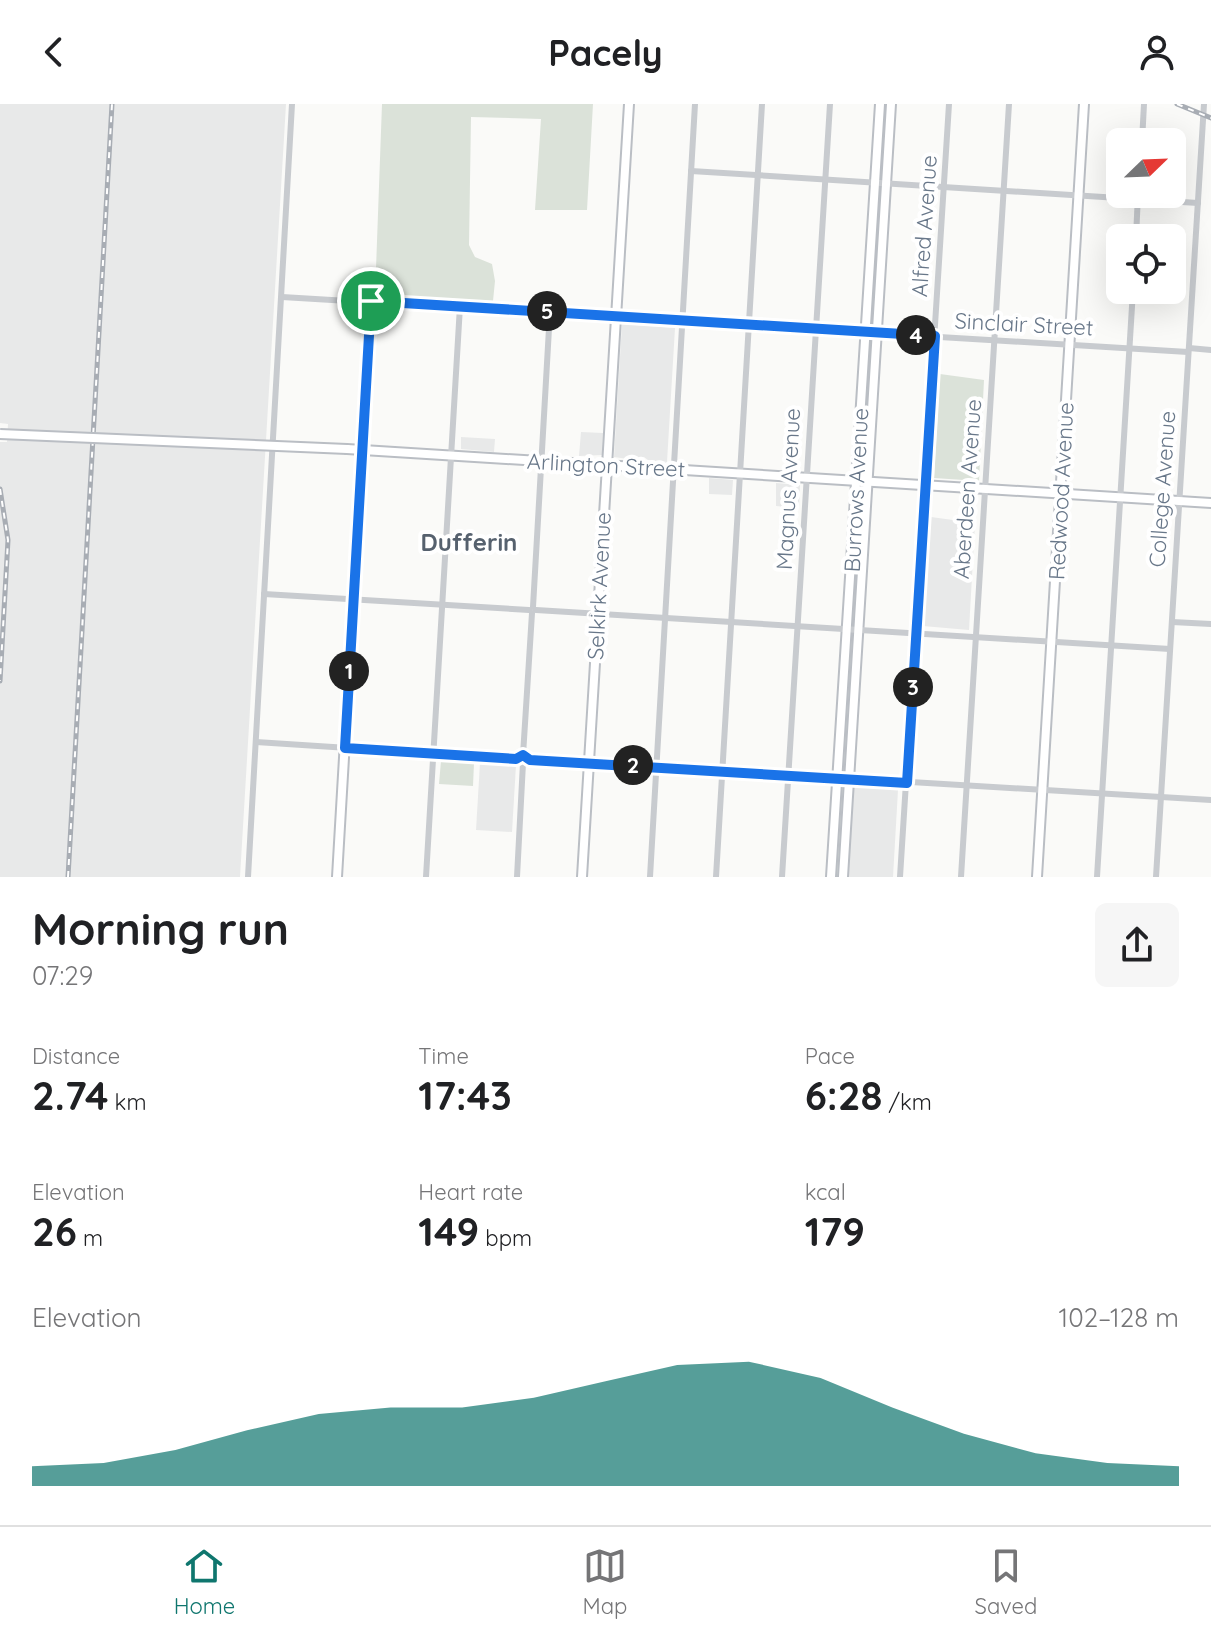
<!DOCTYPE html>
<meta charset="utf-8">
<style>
:root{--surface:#fff;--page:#f6f6f6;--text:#202124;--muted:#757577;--line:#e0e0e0;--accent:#0f766e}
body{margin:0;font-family:Quicksand,sans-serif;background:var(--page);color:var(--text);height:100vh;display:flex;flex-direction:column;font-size:30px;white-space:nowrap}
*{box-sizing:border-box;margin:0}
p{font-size:26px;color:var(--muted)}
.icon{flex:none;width:44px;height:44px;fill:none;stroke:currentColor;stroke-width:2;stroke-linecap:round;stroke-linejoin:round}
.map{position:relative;height:773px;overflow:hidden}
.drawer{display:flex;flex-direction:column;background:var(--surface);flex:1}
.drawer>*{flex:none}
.needle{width:52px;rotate:67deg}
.buttons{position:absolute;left:1106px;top:24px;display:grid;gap:16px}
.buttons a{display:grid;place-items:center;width:80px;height:80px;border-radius:12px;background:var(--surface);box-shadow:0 8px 32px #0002;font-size:40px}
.pin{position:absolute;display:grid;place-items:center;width:68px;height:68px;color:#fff;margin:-34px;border:4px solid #fff;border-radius:50%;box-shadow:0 2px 8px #0007}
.km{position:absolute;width:40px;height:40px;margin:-20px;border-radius:50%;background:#222;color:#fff;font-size:22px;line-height:40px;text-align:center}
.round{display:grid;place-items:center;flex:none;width:84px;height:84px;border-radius:12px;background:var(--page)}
.summary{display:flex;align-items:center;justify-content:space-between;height:136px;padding:0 32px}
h1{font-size:44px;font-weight:700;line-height:60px}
.stats{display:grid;grid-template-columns:repeat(3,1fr);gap:12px;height:136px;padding:8px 32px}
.stats div{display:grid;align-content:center}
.stats b{font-size:40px;font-weight:700}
.stats small{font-size:22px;font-weight:400}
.stats p{font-size:22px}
.chart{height:224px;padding:16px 32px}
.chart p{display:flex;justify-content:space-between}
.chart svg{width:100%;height:144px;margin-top:8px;fill:var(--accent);opacity:.7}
header{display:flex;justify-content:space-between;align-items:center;height:104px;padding:0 32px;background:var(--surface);font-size:36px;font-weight:700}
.tabs{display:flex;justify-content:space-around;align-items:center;height:112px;border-top:2px solid var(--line);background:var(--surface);font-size:22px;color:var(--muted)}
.tabs a{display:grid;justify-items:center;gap:4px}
.tabs .selected{color:var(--accent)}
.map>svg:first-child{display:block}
</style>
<header><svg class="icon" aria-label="back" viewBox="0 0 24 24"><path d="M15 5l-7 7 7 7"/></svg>Pacely<svg class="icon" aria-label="person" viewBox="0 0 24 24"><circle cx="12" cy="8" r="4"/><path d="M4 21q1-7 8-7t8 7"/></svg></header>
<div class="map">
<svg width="1211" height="773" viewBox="0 0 1211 773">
<rect width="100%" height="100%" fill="#fafaf8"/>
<g fill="#e8e9e9">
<polygon points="0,0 286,0 240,773 0,773 0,338 7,338 8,320 0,319"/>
<polygon points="622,220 675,224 667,358 648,356 644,353 635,356 614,353"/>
<polygon points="581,328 603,329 602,351 579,352"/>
<polygon points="461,333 495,335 494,348 461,345"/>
<polygon points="709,374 733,376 732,391 709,390"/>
<polygon points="776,379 800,381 799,404 776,402"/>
<polygon points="931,413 975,419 969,526 923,522"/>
<polygon points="480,659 516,661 512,728 476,726"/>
<polygon points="854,683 898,686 893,773 848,773"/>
</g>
<g fill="#dbe2d9">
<polygon points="382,0 593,0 587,106 535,106 541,15 471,13 469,141 475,153 492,160 495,177 493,197 375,192"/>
<polygon points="879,83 883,85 873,225 870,225"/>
<polygon points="871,232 873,233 863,369 860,365 868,233"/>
<polygon points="940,270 984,276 979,377 934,374"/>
<polygon points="860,385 862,386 863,393 855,522 852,523 850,521"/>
<polygon points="853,529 855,531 845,672 841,670 850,532"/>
<polygon points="441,657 474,659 473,682 439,680"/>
<polygon points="842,678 846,681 840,773 834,773"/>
</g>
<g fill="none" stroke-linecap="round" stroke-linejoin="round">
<g stroke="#babec4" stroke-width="12">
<g id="secondary">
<polyline points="347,345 1211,399"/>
<polyline points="337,773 362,347"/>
<polyline points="582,773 629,0"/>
<polyline points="831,773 880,0"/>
<polyline points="843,773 891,0"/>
<polyline points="1037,773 1084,0"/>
</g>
</g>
<g stroke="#c8cbcf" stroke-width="6">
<polyline points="1142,38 1144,0"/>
<polyline points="691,67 1198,99"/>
<polyline points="1136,134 1138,90"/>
<polyline points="282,193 1188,248"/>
<polyline points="1189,244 1211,246"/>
<polyline points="362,347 371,197"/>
<polyline points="264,490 529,506"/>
<polyline points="533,503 550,207"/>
<polyline points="536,506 1170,545"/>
<polyline points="1172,518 1211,520"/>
<polyline points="256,638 519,655"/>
<polyline points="523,651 532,509"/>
<polyline points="527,655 1211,696"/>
<polyline points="248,773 292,0"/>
<polyline points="426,773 460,202"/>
<polyline points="517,773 523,659"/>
<polyline points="650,773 695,0"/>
<polyline points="716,773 762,0"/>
<polyline points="782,773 830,0"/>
<polyline points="900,773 949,0"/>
<polyline points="961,773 1009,0"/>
<polyline points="1097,773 1133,186"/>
<polyline points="1156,773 1204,0"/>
</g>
<use href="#secondary" stroke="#fff" stroke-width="8"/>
<g stroke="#a8adb4" stroke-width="5">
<g id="rail">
<polyline points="1177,0 1211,14"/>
<polyline points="0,385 8,436 0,577"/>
<polyline points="68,773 112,0"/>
</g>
</g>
<use href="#rail" stroke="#fff" stroke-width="2" stroke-dasharray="6" stroke-linecap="butt"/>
<g stroke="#babec4" stroke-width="12" stroke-linecap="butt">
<polyline id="secondary-bridge" points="0,330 347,345"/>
</g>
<use href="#secondary-bridge" stroke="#fff" stroke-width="8"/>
</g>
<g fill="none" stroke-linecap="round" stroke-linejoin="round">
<g stroke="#fff" stroke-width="16">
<polygon id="route" points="371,197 935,232 907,679 530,656 523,651 516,655 345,644"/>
</g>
<use href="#route" stroke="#1a73e8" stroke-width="10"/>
</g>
<g text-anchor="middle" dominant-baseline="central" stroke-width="8" stroke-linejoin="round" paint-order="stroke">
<g font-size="22" fill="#687789" stroke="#fff">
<text transform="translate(924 122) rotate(-86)">Alfred Avenue</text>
<text transform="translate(1024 220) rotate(3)">Sinclair Street</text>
<text transform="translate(606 361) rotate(3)">Arlington Street</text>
<text transform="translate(788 385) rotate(-87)">Magnus Avenue</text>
<text transform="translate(967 385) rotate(-86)">Aberdeen Avenue</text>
<text transform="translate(1162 385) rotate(-86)">College Avenue</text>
<text transform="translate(856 386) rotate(-87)">Burrows Avenue</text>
<text transform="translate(1061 387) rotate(-87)">Redwood Avenue</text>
<text transform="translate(599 482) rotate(-87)">Selkirk Avenue</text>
</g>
<g font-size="24" font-weight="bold" fill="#56616e" stroke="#fff">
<text x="469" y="438">Dufferin</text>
</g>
</g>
</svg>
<div class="buttons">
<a><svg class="needle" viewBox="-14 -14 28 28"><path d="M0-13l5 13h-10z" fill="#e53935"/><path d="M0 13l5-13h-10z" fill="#757577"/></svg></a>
<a><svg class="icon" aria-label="locate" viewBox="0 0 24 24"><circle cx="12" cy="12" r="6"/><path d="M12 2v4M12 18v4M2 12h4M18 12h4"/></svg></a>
</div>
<div class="pin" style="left:371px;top:197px;background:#1e9e55"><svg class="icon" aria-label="arrive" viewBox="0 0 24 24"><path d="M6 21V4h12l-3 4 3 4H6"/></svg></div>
<b class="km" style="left:349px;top:567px">1</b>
<b class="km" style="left:633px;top:661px">2</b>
<b class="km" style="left:913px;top:583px">3</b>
<b class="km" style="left:916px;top:231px">4</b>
<b class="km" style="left:547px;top:207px">5</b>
</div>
<section class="drawer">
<div class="summary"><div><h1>Morning run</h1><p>07:29</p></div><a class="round"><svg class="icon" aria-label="share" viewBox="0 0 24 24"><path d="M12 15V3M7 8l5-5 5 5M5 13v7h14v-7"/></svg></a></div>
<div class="stats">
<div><p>Distance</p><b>2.74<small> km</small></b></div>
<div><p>Time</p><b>17:43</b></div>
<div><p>Pace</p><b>6:28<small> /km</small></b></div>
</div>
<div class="stats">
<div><p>Elevation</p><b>26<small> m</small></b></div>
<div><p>Heart rate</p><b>149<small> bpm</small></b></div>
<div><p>kcal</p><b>179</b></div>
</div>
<div class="chart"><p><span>Elevation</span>102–128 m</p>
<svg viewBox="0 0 160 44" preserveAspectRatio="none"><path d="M0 44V38L10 37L20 33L30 27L40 22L50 20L60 20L70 17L80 12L90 7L100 6L110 11L120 20L130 28L140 34L150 37L160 38V44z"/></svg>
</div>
</section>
<nav class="tabs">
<a class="selected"><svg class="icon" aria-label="home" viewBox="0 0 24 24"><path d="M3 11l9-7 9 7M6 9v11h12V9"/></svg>Home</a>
<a><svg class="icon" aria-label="map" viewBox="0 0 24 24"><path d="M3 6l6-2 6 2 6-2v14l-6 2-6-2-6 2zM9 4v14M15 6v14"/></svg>Map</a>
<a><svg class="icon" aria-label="saved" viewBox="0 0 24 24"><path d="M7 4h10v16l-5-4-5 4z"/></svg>Saved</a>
</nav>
